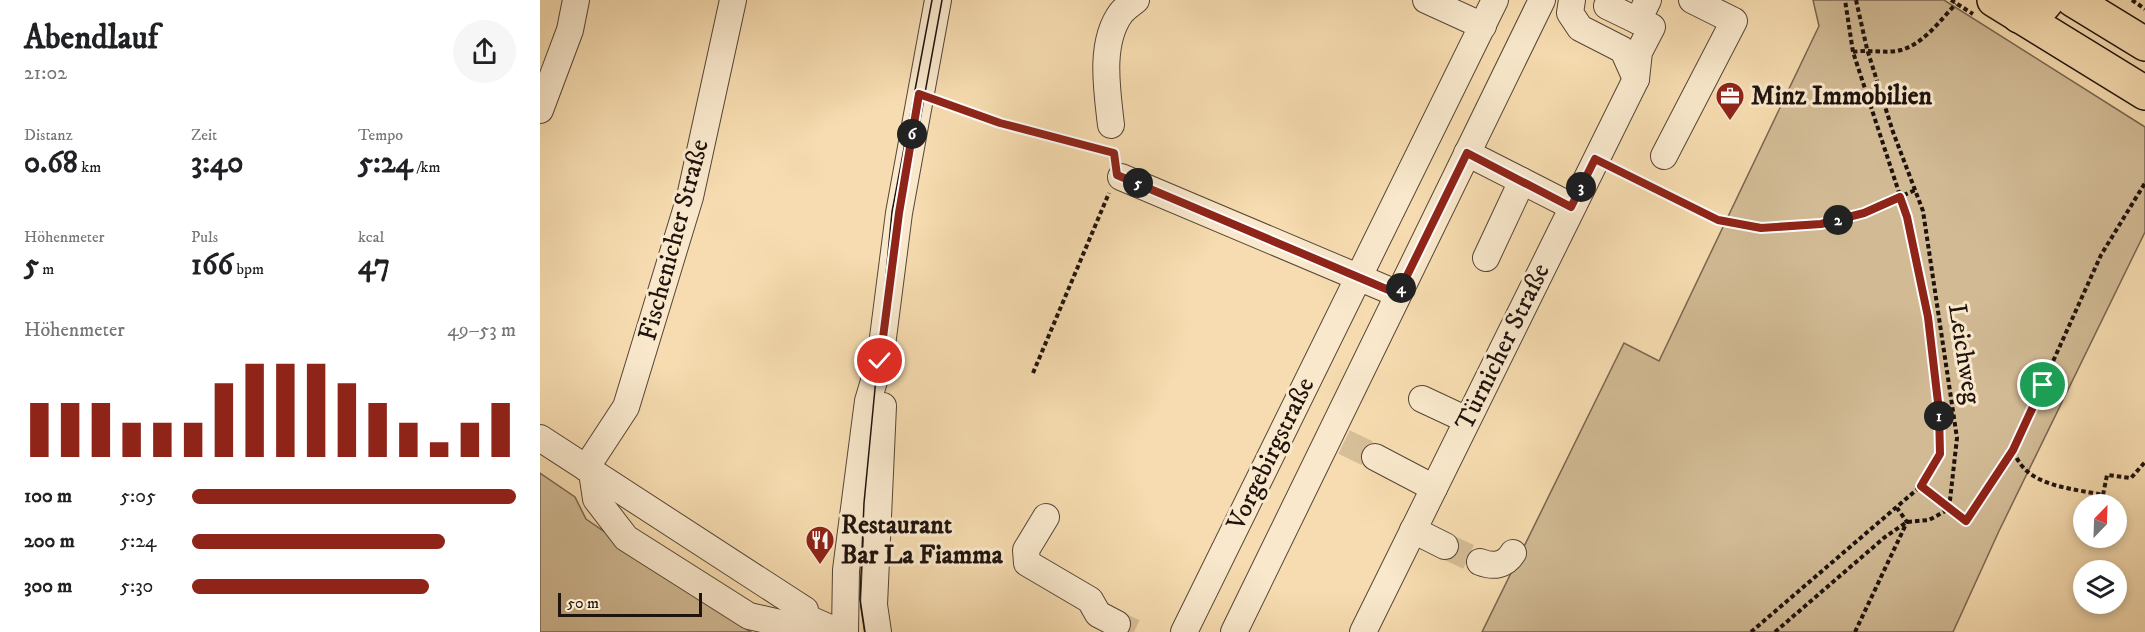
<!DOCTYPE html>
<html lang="de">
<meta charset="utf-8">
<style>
:root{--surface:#fff;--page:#f6f6f6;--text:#202124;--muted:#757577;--accent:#8f2418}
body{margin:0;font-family:"IM FELL DW Pica",serif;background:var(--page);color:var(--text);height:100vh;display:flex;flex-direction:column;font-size:22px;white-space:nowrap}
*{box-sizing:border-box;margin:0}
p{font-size:20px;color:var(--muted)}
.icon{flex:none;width:33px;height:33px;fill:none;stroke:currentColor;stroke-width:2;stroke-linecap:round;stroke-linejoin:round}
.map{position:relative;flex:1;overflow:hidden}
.sheet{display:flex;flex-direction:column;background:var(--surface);width:540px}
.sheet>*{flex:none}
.needle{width:39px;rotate:23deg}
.fabs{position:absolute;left:1533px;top:494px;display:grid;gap:12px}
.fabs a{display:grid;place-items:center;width:54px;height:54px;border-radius:50%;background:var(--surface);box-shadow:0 3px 9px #0003;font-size:30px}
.scale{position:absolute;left:18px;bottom:15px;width:144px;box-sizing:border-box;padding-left:6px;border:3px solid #1f130e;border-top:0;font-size:16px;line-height:21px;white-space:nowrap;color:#1f130e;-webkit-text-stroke:4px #f9e8cc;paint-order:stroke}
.pin{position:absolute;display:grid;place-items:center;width:51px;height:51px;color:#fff;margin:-26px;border:3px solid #fff;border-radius:50%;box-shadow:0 2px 6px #0007}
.km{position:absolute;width:30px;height:30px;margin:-15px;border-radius:50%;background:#222;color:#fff;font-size:16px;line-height:30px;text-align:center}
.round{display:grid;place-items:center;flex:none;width:63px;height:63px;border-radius:32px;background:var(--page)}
.headline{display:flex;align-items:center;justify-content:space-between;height:102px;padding:0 24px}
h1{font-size:33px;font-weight:700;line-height:45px}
.figures{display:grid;grid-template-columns:repeat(3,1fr);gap:9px;height:102px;padding:6px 24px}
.figures div{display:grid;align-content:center}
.figures b{font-size:30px;font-weight:700}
.figures small{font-size:16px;font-weight:400}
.figures p{font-size:16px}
.chart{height:168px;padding:12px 24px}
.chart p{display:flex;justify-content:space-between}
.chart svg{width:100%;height:108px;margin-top:6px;stroke:var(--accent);stroke-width:6}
ul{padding:0 24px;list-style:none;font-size:20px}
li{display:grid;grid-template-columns:96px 72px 1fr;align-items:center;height:45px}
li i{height:15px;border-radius:8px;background:var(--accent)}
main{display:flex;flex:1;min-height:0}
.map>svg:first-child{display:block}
</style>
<main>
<section class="sheet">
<div class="headline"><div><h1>Abendlauf</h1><p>21:02</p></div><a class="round"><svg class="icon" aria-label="share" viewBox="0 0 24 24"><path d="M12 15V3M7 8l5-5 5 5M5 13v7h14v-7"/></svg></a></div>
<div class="figures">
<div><p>Distanz</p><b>0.68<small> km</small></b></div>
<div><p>Zeit</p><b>3:40</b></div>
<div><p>Tempo</p><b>5:24<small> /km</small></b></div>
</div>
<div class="figures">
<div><p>Höhenmeter</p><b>5<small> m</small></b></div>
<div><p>Puls</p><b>166<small> bpm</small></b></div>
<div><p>kcal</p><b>47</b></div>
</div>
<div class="chart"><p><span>Höhenmeter</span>49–53 m</p>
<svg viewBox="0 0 160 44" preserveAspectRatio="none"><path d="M5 44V22M15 44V22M25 44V22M35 44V30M45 44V30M55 44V30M65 44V14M75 44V6M85 44V6M95 44V6M105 44V14M115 44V22M125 44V30M135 44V38M145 44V30M155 44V22"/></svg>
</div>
<ul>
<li><b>100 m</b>5:05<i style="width:100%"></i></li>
<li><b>200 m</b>5:24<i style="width:78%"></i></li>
<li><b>300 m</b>5:30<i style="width:73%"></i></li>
</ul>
</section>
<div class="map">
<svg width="1605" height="632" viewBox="0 0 1605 632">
<rect width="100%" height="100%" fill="#f6dcb0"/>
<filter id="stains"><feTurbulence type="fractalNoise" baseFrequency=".00333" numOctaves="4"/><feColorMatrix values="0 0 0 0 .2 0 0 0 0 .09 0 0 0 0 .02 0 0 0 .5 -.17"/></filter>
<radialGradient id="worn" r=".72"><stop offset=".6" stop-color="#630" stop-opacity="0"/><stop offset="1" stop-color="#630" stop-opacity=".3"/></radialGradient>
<g fill="#d1ba94" stroke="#786651" stroke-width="1.5">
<polygon points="1273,0 1404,0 1605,127 1605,232 1459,531 1413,632 942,632 1084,343 1119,361 1279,26"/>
<polygon points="0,473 35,497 46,519 211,632 0,632"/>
</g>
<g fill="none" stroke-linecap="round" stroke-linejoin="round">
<g stroke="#d6be98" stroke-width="26" stroke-dasharray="26 13" stroke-linecap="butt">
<polyline points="804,442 835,457"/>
<polyline points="905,546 940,562"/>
<polyline points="577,624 594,632"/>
</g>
<g stroke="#554536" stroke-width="28">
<g id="minor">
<polyline points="886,0 943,26"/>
<polyline points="1032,0 1030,13 1040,28 1083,50 1096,79"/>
<polyline points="1067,6 1098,21"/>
<polyline points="0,110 30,30 36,0"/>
<path d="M571,125c-4,-35 -12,-82 10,-112 4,-5 10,-9 15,-13"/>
<polyline points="927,153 1031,206"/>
<polyline points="1124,156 1194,21 1152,0"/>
<polyline points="581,177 858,294"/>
<polyline points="946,258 982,181"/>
<polyline points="882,399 927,420"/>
<polyline points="0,438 265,610 267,618 299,632"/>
<polyline points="835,457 894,488"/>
<polyline points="46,468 86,407 150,197 193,0"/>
<polyline points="52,472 56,499 86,538 209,616 253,626 267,618"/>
<polyline points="506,517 486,550 487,563 550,600 558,614 577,624"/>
<polyline points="873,530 905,546"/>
<path d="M940,562c13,5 25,4 33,-9"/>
<polyline points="305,632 306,570 328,401 340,361 359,213 398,0"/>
<polyline points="338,632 334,605 343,406"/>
<polyline points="644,632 955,0"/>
<polyline points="694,632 1002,0"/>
<polyline points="823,632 1096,79 1099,52 1112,27 1098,21 1108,0"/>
</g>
</g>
<g stroke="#1f130e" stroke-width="36">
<g id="major">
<polyline points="1454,0 1605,93"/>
<polyline points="1533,0 1605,44"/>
<polyline points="1479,16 1503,6 1508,0"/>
</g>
</g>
<g stroke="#1f130e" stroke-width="4" stroke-dasharray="4.5 3" stroke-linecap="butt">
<polyline points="1411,0 1433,14"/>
<polyline points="1592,0 1605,9"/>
<path d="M1313,52c16,-3 34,2 48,-2 24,-7 39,-30 55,-46"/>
<polyline points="400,101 460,123 574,153"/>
<polyline points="1074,169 1178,220 1221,228 1281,224 1324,213 1375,190"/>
<polyline points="493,373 569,193"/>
<path d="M1474,451c11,36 58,37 89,44l4,-20 24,3 14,-16"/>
<polyline points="1381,486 1426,521 1473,450 1561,255 1605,183"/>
<polyline points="1211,632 1381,486 1400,454 1399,411 1388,317 1367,217 1313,52 1305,0"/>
<polyline points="1235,632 1345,537 1367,522 1389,520 1409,509 1417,438 1383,211 1353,132 1327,49 1316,0"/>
<polyline points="1315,632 1367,522 1357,508"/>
</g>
<use href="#minor" stroke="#f9e8cc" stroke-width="26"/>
<use href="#major" stroke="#f6dcb0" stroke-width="33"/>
<g stroke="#1f130e" stroke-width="1.5">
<polyline points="350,320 363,213 402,0"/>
<polyline points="325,632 320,599 324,503 352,212 392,0"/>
</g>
</g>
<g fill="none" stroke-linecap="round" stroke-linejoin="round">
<g stroke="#fff" stroke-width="12">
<polyline id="route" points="340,361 359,213 379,94 460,123 574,153 577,175 858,294 927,153 1031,207 1055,159 1178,220 1221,228 1281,224 1324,213 1360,197 1367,217 1388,317 1399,411 1400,454 1381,486 1426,521 1473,450 1503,385"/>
</g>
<use href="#route" stroke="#8f2418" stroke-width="8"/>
</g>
<defs>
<g id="office-pin" transform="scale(1.5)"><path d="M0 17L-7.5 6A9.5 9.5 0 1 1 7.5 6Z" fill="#8f2418" stroke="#f9e8cc"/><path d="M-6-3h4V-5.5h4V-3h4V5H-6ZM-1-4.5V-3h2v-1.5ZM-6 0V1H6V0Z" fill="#fff"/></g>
<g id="restaurant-pin" transform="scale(1.5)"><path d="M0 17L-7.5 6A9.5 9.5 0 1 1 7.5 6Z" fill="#8f2418" stroke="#f9e8cc"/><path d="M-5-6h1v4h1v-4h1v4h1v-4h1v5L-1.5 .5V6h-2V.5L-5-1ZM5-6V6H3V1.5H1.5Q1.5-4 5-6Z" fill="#fff"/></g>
</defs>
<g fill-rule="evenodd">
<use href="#office-pin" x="1190" y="96"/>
<use href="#restaurant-pin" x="280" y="540"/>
</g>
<g text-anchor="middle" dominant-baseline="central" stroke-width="6" stroke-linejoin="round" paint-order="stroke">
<g font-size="26" font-weight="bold" fill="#1f130e" stroke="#f9e8cc" text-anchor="start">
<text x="1211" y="96">Minz Immobilien</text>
<text x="301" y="525">Restaurant<tspan x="301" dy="30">Bar La Fiamma</tspan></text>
</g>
<g font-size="26" fill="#1f130e" stroke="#f9e8cc">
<text transform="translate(134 240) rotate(-75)">Fischenicher Straße</text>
<text transform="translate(963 347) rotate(-64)">Türnicher Straße</text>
<text transform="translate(1424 354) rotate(81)">Leichweg</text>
<text transform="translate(731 454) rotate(-64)">Vorgebirgstraße</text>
</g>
</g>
<rect width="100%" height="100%" filter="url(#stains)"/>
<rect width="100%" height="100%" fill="url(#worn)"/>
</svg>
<div class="fabs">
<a><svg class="needle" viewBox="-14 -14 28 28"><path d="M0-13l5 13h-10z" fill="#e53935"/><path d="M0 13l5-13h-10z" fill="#757577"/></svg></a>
<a><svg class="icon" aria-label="layers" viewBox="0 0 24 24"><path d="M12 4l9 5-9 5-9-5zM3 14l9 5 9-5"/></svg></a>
</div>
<div class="scale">50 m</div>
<div class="pin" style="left:1503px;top:385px;background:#1e9e55"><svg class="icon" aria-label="arrive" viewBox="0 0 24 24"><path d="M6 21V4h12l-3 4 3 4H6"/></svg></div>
<div class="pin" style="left:340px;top:361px;background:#d93025"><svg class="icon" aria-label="check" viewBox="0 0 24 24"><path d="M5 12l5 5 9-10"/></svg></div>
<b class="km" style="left:1399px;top:416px">1</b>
<b class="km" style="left:1298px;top:220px">2</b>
<b class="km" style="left:1041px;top:187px">3</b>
<b class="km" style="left:861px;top:288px">4</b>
<b class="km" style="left:598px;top:183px">5</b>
<b class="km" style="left:372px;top:134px">6</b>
</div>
</main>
